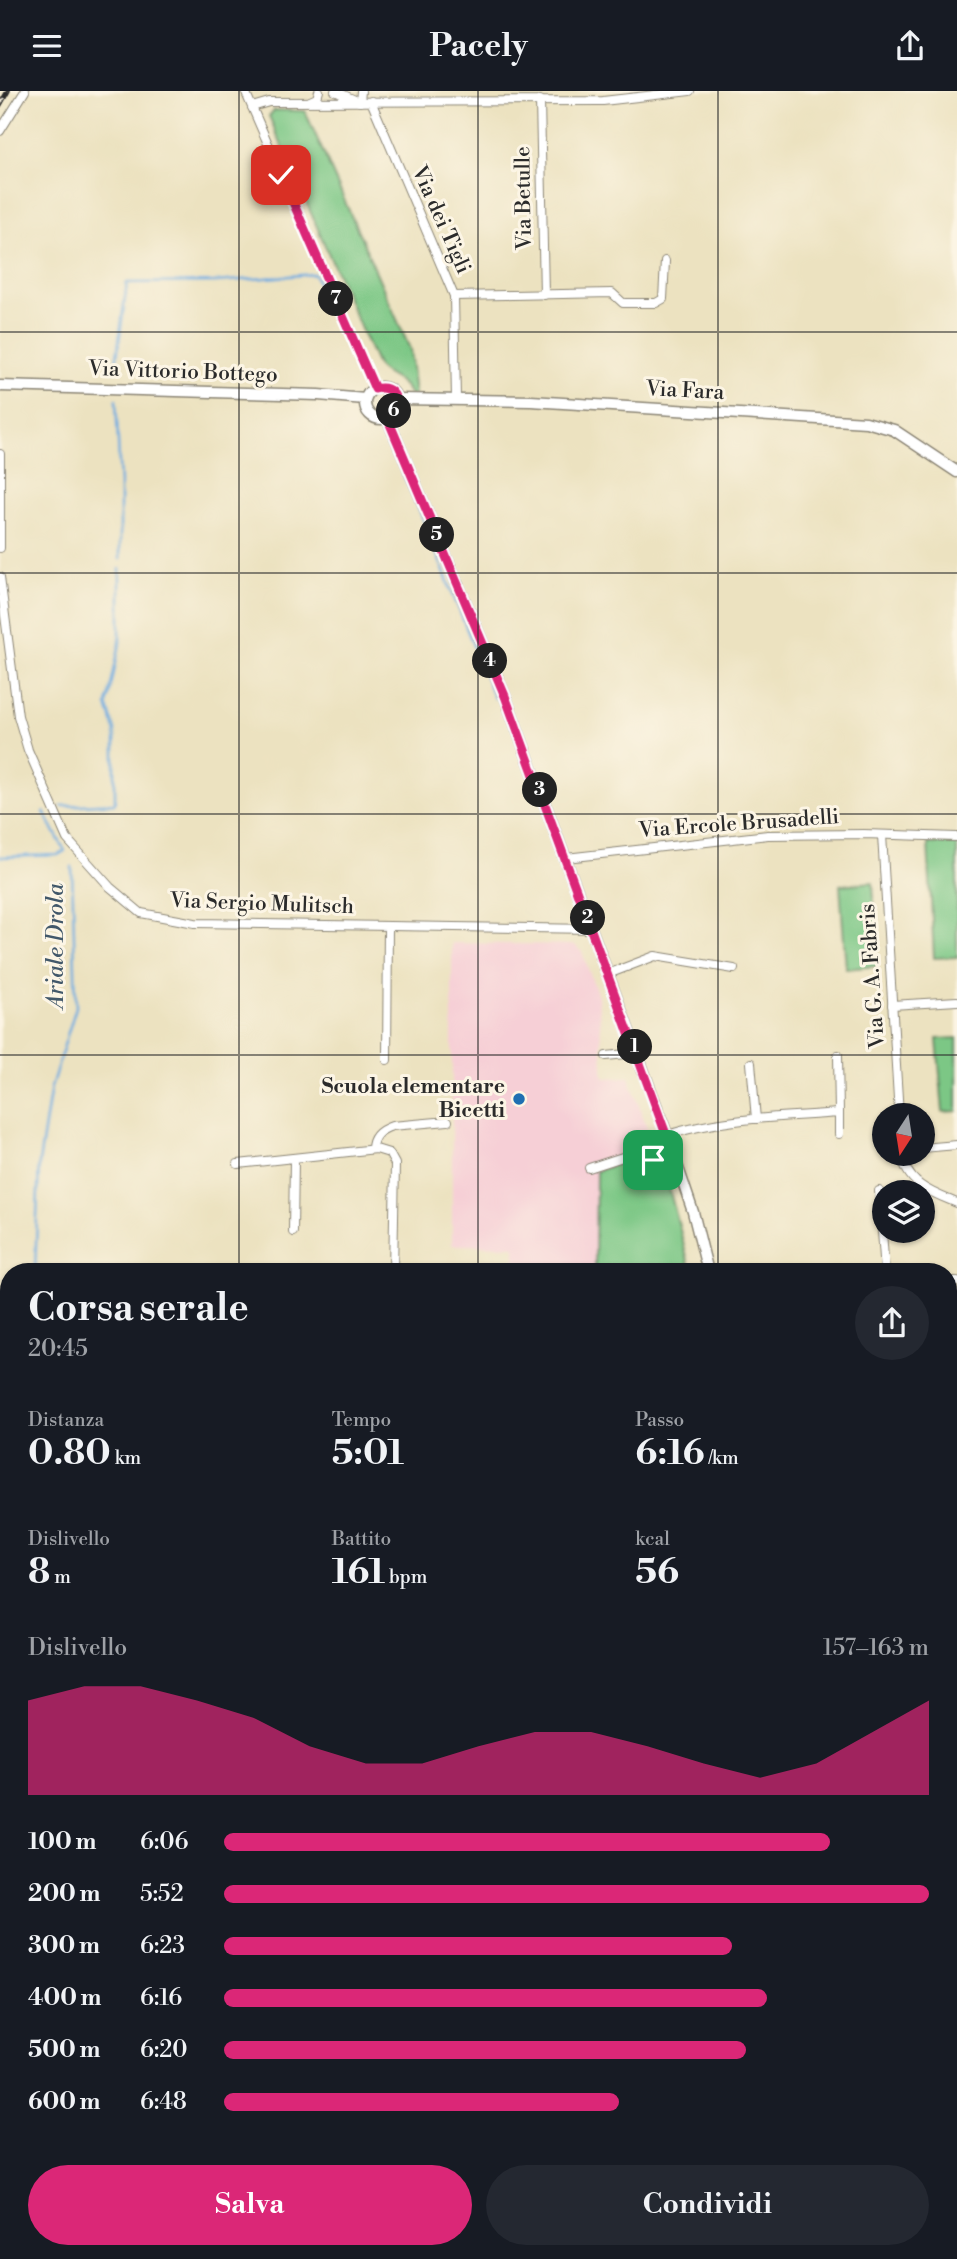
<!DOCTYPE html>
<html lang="it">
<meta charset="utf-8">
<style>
:root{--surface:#171b24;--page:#242831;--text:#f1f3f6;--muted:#9ea1a6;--accent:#db2777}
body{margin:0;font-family:"Libre Bodoni",serif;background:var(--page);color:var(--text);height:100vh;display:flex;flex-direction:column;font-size:26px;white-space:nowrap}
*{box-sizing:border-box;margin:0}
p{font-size:23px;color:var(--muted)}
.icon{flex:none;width:38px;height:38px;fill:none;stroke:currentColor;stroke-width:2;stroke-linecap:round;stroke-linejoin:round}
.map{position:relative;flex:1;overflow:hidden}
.details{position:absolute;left:0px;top:1172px;width:957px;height:996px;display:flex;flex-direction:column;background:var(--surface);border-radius:28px 28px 0 0;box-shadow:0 2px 5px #0004}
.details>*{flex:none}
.needle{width:46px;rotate:192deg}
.tools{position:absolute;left:872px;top:1012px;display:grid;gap:14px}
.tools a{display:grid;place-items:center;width:63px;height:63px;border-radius:50%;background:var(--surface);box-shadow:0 2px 5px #0004;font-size:35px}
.pin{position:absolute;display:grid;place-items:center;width:60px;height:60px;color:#fff;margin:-30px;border-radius:14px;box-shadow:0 4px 10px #0006}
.km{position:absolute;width:35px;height:35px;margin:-18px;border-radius:50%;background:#222;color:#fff;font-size:19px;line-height:35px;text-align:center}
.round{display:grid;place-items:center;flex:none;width:74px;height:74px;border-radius:37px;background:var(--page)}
.headline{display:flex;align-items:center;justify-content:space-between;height:119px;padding:0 28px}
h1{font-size:38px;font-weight:700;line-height:52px}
.metrics{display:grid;grid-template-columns:repeat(3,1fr);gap:10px;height:119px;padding:7px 28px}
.metrics div{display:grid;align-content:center}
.metrics b{font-size:35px;font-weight:700}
.metrics small{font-size:19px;font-weight:400}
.metrics p{font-size:19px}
.chart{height:196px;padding:14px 28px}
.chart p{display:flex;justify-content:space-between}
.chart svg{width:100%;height:126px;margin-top:7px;fill:var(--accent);opacity:.7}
.primary-button{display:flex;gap:14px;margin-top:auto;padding:14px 28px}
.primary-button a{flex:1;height:80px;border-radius:42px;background:var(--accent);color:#fff;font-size:28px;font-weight:700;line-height:80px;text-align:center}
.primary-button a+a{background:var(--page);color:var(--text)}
ul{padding:0 28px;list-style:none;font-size:23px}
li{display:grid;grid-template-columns:112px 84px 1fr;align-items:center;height:52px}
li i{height:18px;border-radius:9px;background:var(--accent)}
header{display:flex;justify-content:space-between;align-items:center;height:91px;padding:0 28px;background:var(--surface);font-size:32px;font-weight:700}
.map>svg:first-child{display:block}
</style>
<header><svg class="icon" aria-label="menu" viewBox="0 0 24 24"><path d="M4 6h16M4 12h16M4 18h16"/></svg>Pacely<svg class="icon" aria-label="share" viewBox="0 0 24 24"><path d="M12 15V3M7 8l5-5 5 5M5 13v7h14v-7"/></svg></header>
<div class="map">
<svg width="957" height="2168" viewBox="0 0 957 2168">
<rect width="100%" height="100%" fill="#fcf5e5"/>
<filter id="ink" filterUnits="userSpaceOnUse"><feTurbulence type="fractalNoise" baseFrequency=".0143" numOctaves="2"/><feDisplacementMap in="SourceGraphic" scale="14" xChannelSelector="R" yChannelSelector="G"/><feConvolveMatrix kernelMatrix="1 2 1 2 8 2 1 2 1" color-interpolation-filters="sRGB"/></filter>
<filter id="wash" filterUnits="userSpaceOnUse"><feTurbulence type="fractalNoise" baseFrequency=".00686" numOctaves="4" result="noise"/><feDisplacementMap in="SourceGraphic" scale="28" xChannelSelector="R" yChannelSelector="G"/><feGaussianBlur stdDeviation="1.57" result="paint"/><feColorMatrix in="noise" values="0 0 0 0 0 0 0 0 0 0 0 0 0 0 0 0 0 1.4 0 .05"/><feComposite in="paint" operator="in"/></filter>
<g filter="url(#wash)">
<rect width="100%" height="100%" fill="#ece2c0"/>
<polygon fill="#f6cfd6" points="452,852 575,854 582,861 598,905 604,987 629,986 655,1060 596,1080 595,1181 515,1179 515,1155 452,1154"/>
<g fill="#7cc785" stroke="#547958" stroke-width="2">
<path d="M274,19l31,1 105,238 5,46h-5c-9,-19 -23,-16 -33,-29l-108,-250z"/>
<polygon points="928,752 957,753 957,866 934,867"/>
<polygon points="873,791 877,875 846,878 840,794"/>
<polygon points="957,947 957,1020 943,1021 937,948"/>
<polygon points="645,1063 652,1073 663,1074 691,1181 595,1181 596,1080"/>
</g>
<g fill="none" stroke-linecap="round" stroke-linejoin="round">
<g stroke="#6eace0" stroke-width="2.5">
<polyline points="115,280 127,192 216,191 314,183 356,275"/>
<polyline points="116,309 120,392 120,468"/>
<polyline points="391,355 419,418 494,607"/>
<polyline points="62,715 115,712 115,639 107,614 120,552 120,478"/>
<polyline points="0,766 58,764 65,760 44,721"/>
<polyline points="35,1181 39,1072 51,996 76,916 72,776"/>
<polyline points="0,1664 9,1664"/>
<polyline points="948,1895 957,1902"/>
<polyline points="0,2053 9,2053"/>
<polyline points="358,2160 358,2168"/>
<polyline points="917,2160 918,2168"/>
<polyline points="755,2168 755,2160"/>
</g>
</g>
</g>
<g filter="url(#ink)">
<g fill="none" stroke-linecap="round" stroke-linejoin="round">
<g stroke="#8c8676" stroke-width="10">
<g id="street">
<polyline points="245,0 375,298"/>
<polyline points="335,0 357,10"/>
<polyline points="540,9 544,204"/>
<polyline points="310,10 317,7 319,0"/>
<polyline points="371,10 454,205 456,308"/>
<polyline points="360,11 361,0"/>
<polyline points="252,16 269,11 603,10 690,0"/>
<polyline points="0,40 25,0"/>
<polyline points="454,205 612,202 623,212 656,212 663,208 665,170"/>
<polyline points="0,363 0,457"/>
<polyline points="0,486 18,625 28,659 67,748 110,796 141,822 195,832 592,838"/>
<polyline points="882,744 899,1024"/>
<polyline points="566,767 768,744 864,743 957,746"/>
<polyline points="608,883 655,865 734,878"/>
<polyline points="892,914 957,910"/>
<polyline points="838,964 839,1022"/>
<polyline points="606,965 637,962"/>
<polyline points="387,969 388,835"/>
<polyline points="751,972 756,1028"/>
<path d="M667,1044c59,-18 112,-17 172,-22v21"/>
<polyline points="922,1057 957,1054"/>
<path d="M372,1058c0,-13 8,-19 20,-23l56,-5"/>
<path d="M902,1062c3,31 30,40 55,50"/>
<polyline points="238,1073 376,1058 389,1062 395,1073 393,1181"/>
<polyline points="589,1077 647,1058 653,1069 661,1070 674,1065"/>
<polyline points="879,1100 885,1181"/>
<polyline points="293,1141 294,1067"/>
<polyline points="948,1191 957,1191"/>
<polyline points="0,1674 9,1675"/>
<polyline points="948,1918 957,1925"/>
<polyline points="106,2168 106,2160"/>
</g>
</g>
<g stroke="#8c8676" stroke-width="13">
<g id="secondary">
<polyline points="0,295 318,304 365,308"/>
<circle cx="381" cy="312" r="16"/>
<polyline points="396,308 531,310 866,331 894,339 957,381"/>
<polyline points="387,326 505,605 667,1044 693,1121 708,1181"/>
</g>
</g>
<use href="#street" stroke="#fff" stroke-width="8"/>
<use href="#secondary" stroke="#fff" stroke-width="10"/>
<g stroke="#2b2b2b" stroke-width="5">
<polyline id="rail" points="0,14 8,0"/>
</g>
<use href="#rail" stroke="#fcf5e5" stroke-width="2.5" stroke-dasharray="8" stroke-linecap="butt"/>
</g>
</g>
<g fill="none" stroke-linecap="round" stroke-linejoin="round" filter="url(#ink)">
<g stroke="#fff" stroke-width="14">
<path id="route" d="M281,84l94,214c14,-4 23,5 21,19l-9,9 118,279 169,460 -13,5 -8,-1"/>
</g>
<use href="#route" stroke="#db2777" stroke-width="9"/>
</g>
<path fill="none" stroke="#2b2b2b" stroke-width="2" stroke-opacity="0.55" d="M239,0v1181M478,0v1181M718,0v1181M0,241h957M0,482h957M0,723h957M0,964h957M0,1204h9M948,1204h9M0,1445h9M948,1445h9M0,1686h9M948,1686h9M0,1927h9M948,1927h9M239,2160v8M478,2160v8M718,2160v8"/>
<circle fill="#1f6fb2" stroke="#fcf5e5" stroke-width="2.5" cx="519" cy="1008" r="7"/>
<g text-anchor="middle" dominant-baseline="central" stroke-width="6" stroke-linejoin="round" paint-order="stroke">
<g font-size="21" fill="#2b2b2b" stroke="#fcf5e5">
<text transform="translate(524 107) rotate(-91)">Via Betulle</text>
<text transform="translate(441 129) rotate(66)">Via dei Tigli</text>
<text transform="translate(183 281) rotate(2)">Via Vittorio Bottego</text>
<text transform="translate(685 300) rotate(3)">Via Fara</text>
<text transform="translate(739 733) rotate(-4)">Via Ercole Brusadelli</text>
<text transform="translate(262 813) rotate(2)">Via Sergio Mulitsch</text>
<text transform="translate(873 885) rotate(-94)">Via G. A. Fabris</text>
</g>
<g font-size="21" font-weight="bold" fill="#2b2b2b" stroke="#fcf5e5" text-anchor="end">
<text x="505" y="996">Scuola elementare<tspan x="505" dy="24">Bicetti</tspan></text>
</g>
<g font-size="23" font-style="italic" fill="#42586a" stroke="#fcf5e5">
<text transform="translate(56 855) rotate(-90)">Ariale Drola</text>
</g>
</g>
</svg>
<div class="tools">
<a><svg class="needle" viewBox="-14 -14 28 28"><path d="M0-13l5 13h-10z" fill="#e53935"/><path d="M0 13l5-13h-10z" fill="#9ea1a6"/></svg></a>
<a><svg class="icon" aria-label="layers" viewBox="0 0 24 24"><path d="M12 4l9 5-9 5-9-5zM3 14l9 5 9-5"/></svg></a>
</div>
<div class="pin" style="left:653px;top:1069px;background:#1e9e55"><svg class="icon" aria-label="arrive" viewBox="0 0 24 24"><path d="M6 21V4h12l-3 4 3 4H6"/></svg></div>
<div class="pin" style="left:281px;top:84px;background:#d93025"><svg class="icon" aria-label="check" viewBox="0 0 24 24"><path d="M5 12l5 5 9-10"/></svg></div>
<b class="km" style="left:635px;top:956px">1</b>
<b class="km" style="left:588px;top:827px">2</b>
<b class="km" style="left:540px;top:699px">3</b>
<b class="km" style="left:490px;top:570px">4</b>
<b class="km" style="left:437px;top:444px">5</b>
<b class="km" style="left:394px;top:320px">6</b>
<b class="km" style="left:336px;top:208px">7</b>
<section class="details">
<div class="headline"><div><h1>Corsa serale</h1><p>20:45</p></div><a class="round"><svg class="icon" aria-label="share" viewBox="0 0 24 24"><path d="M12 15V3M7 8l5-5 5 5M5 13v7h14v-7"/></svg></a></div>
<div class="metrics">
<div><p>Distanza</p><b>0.80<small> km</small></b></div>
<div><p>Tempo</p><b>5:01</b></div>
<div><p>Passo</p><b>6:16<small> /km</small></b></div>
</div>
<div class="metrics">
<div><p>Dislivello</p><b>8<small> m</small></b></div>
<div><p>Battito</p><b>161<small> bpm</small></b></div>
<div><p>kcal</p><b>56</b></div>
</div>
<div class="chart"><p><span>Dislivello</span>157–163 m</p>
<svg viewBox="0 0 160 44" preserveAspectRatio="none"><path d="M0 44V11L10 6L20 6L30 11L40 17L50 27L60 33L70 33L80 27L90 22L100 22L110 27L120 33L130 38L140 33L150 22L160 11V44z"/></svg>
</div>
<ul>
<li><b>100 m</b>6:06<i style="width:86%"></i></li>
<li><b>200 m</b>5:52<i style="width:100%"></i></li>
<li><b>300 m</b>6:23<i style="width:72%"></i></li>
<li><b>400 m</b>6:16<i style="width:77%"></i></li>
<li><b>500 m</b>6:20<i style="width:74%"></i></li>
<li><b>600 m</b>6:48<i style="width:56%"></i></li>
</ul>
<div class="primary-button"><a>Salva</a><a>Condividi</a></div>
</section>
</div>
